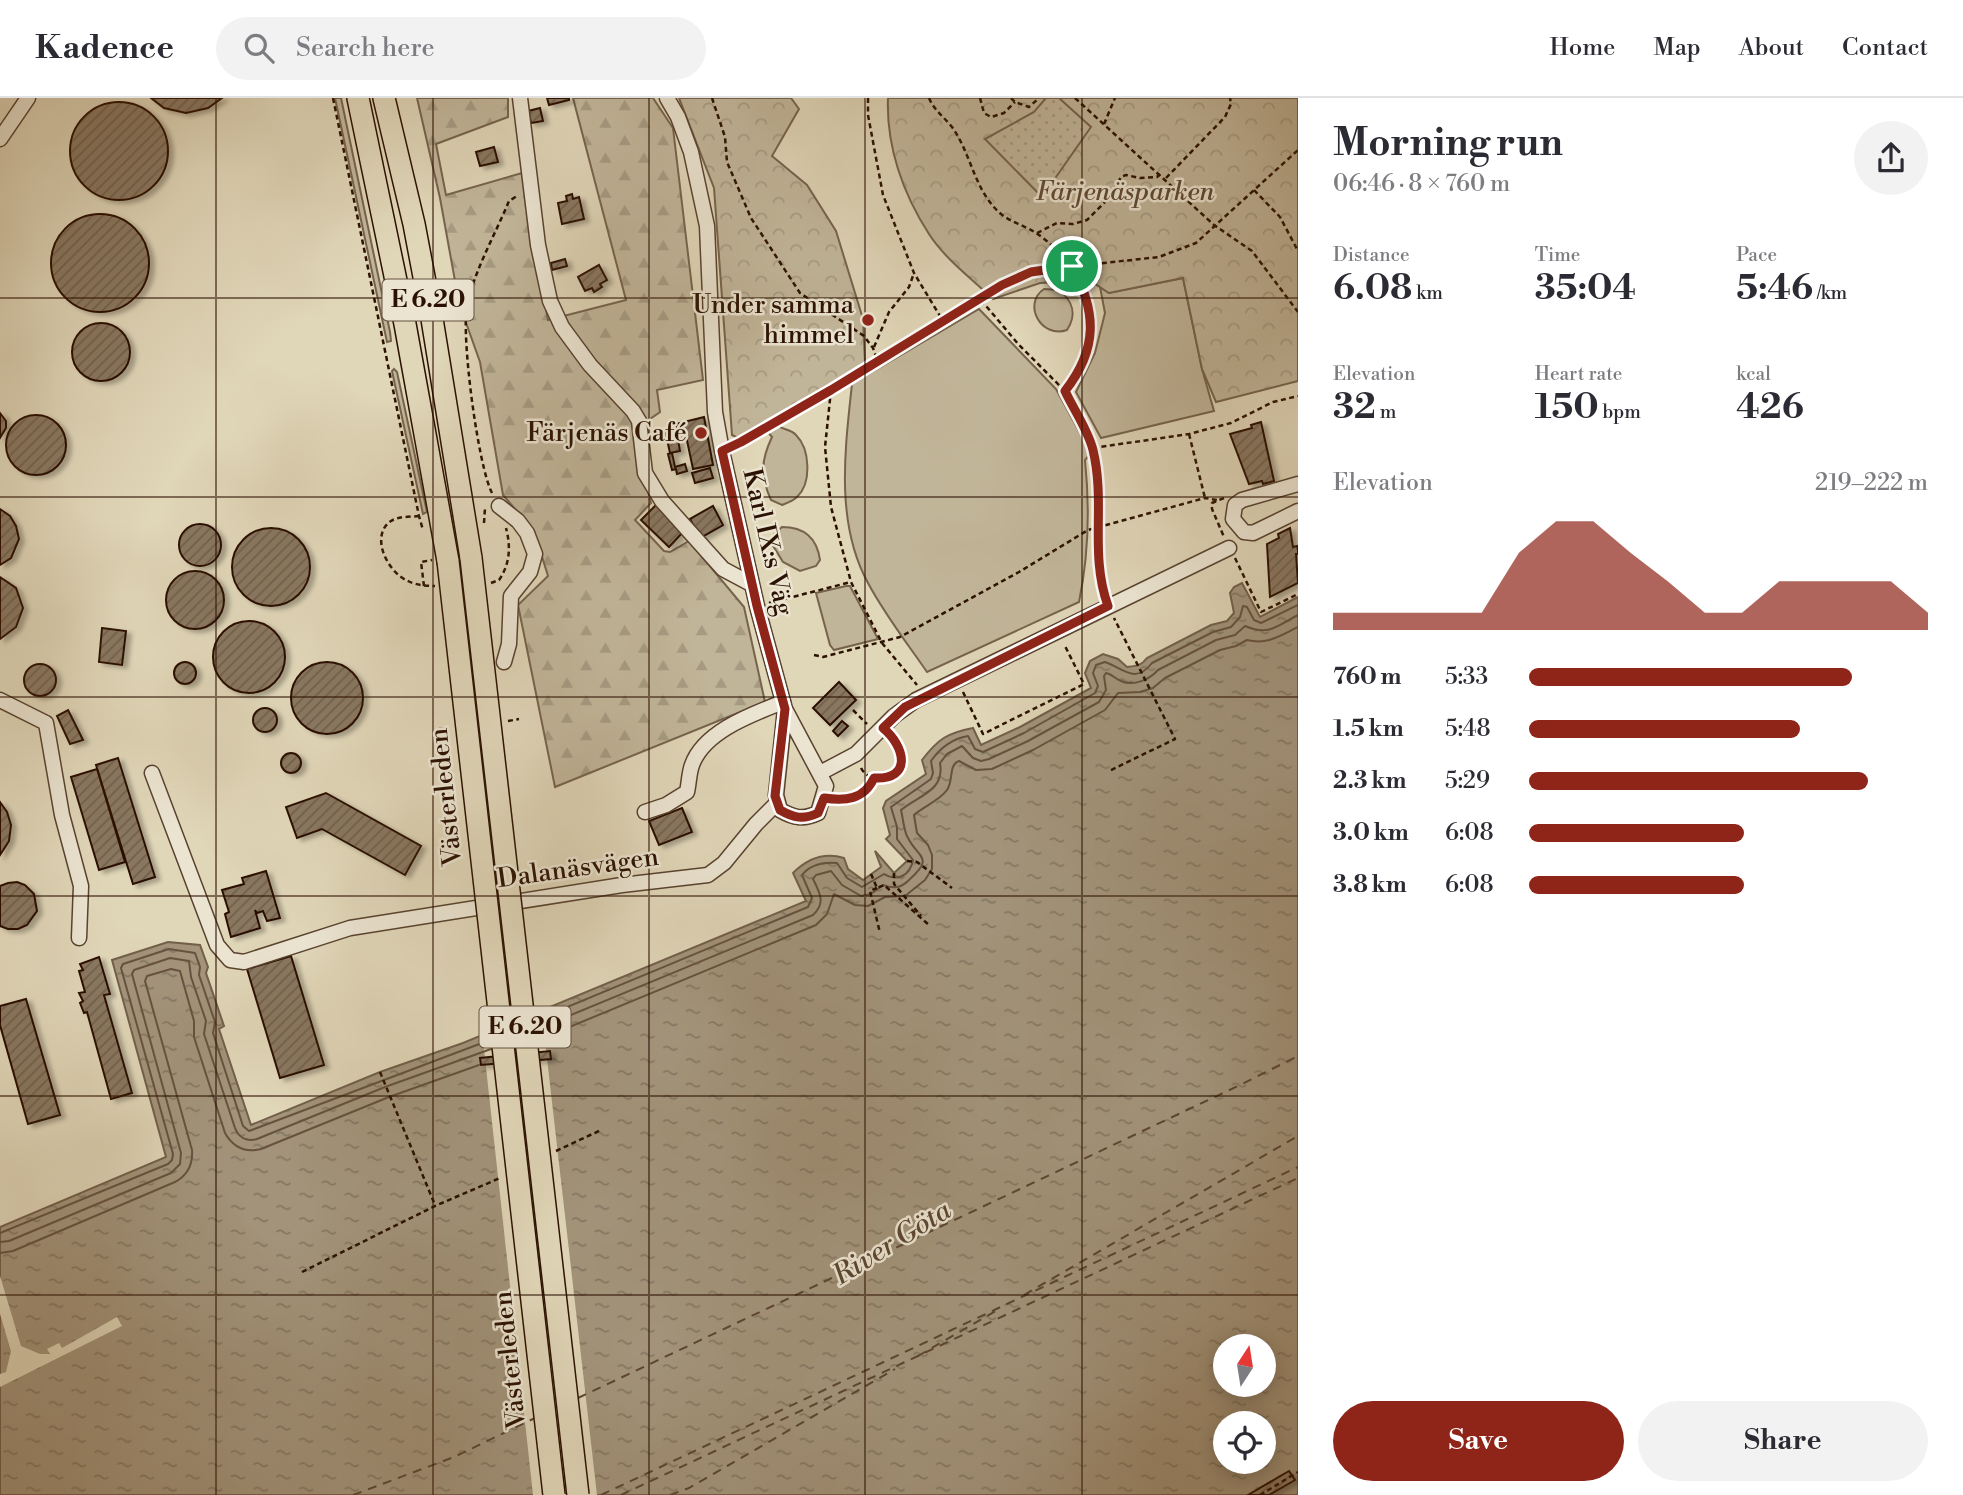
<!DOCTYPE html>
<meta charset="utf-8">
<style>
:root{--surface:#fff;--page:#f2f2f3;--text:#2b2b33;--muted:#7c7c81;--line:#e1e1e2;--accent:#8f2418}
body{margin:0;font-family:"Libre Bodoni",serif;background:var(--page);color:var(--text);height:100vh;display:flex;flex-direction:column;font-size:26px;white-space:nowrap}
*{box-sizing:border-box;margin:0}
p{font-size:23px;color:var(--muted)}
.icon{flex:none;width:38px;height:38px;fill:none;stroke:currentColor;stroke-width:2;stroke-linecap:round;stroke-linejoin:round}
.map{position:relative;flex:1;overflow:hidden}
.drawer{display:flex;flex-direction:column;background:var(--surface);width:665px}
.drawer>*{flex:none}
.needle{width:46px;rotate:12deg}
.fabs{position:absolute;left:1213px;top:1236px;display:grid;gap:14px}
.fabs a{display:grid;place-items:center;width:63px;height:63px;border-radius:50%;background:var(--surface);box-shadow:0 4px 18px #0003;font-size:35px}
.pin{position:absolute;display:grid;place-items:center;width:60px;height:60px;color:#fff;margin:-30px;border:4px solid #fff;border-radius:50%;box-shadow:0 2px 7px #0007}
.round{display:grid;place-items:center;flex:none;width:74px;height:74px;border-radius:37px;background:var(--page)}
.overview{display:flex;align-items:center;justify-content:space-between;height:119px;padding:0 35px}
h1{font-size:38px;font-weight:700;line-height:52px}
.metrics{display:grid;grid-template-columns:repeat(3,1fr);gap:10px;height:119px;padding:7px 35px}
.metrics div{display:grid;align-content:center}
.metrics b{font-size:35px;font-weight:700}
.metrics small{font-size:19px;font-weight:400}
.metrics p{font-size:19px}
.chart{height:196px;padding:14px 35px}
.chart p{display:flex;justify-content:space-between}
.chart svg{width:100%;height:126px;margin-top:7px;fill:var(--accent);opacity:.7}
.cta{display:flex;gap:14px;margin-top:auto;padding:14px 35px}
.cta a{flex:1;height:80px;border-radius:42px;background:var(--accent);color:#fff;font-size:28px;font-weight:700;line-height:80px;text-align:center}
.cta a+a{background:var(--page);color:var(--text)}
ul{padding:0 35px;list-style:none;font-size:23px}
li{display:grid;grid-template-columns:112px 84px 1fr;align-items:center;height:52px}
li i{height:18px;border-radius:9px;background:var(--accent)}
header{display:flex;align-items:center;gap:42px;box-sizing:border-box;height:98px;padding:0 35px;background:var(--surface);border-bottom:2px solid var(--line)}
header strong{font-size:33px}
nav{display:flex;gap:38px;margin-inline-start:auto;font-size:24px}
.search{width:490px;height:63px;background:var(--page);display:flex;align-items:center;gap:18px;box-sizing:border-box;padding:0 24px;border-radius:38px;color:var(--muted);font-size:26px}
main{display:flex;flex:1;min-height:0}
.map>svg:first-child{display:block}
</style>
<header>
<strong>Kadence</strong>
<div class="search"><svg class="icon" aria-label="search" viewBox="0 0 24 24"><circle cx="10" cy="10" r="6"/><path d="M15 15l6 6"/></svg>Search here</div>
<nav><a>Home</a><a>Map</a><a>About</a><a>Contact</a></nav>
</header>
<main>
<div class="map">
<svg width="1298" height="1397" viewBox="0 0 1298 1397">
<defs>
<pattern id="forest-firs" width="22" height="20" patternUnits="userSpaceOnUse" patternTransform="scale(1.75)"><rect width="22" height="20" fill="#c1b599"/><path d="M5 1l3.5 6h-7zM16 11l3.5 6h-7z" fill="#a69b82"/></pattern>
<pattern id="park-crowns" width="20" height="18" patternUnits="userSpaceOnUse" patternTransform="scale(1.75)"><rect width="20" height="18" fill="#c1b599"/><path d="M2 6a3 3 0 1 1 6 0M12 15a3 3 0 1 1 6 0" fill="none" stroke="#a69b82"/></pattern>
<pattern id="garden-dots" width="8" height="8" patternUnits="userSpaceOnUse" patternTransform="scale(1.75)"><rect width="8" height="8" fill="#c1b599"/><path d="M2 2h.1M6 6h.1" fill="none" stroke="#a69b82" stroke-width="1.8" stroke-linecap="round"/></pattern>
<pattern id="water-ripples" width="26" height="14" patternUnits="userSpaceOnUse" patternTransform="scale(1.75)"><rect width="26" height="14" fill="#a2937a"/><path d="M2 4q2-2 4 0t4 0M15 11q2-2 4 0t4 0" fill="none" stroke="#847762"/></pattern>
<pattern id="building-hatch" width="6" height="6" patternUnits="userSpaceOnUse" patternTransform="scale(1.75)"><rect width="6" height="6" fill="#897760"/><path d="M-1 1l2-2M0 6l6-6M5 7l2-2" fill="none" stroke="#70604d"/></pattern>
<filter id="shadow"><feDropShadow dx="5" dy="3" stdDeviation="2" flood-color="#0004"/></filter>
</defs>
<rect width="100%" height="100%" fill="#e0d6b8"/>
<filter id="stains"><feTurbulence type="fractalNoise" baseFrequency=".00286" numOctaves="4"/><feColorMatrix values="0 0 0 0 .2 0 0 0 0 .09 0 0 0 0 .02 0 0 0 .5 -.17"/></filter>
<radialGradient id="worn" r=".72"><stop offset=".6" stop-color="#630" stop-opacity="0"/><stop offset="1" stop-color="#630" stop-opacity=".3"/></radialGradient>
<g fill="#c1b599" stroke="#76634d" stroke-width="2">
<polygon points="335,0 341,0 390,234 391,243 387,244"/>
<polygon points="1183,180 1202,271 1214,313 1101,340 1076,294 1095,255 1105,215 1100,189 1109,195"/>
<path d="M1044,191l15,1c14,11 18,25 8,40 -26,9 -45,-26 -23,-41z"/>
<path d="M979,211l77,80 35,64 -6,7c5,49 4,94 -6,142l-152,70c-20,-29 -42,-57 -59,-89 -33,-60 -23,-134 -16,-199z"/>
<polygon points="394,271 397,274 427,414 423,416 392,273"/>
<path d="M776,327c7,5 15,4 20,10 14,14 16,48 1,62 -4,4 -10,6 -15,8l-11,-5c-11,-24 -10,-40 1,-63l-5,-6z"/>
<path d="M782,429c22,0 35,11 38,33l-4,6 -16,5 -17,-9 -11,-18 2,-10z"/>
<polygon points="846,488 850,488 878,541 834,552 830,547 816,495"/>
</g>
<polygon fill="url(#forest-firs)" stroke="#76634d" stroke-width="2" points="417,0 508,0 508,19 436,46 446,97 522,75 548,222 626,202 573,0 653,0 673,30 703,282 657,292 660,314 633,333 651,405 635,422 664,453 670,454 689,443 744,509 765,604 555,689 518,507 548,478 534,433 503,397 480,264 459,205 440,100"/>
<g fill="url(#park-crowns)" stroke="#76634d" stroke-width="2">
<polygon points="679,0 791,0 799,11 772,58 807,87 836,133 863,221 865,265 738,340 732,337 714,90"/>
<path d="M888,0h410v283l-82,21 -14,-33 -19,-91 -74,15 -20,-13 -49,3 -47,16c-21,-20 -48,-40 -64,-65 -26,-40 -43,-88 -41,-136z"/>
</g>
<polygon fill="url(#garden-dots)" stroke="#76634d" stroke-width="2" points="1046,0 1059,0 1091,29 1042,99 985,41 1034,14"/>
<path fill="url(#water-ripples)" stroke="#725f4a" stroke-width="2" fill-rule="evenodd" d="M1242,485l18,34 38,-20v898h-1298v-268l166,-70 -54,-197 56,-18 32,3 8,22 -2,6 18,53 -5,3 32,96 129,-53 83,-29 343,-142 -13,-28c14,-14 31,-21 51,-15l4,11 15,11 18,-13 -6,-16 19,22 13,-12 -21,-22 4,-4 -7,-27 3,-7 40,-27 -4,-14c16,-21 25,-27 51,-32l8,17 39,-18 71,-39 -6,-15 5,-12 13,-7 15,5 9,8c9,-1 14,-1 20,-9l64,-33 16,-4 7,-8 -4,-20 4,-6zM1225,1248h39v38h-39zM1225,1325h39v38h-39z"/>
<g fill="#e0d6b8">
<polygon points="541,908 597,1397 533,1397 482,933"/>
<polygon points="0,1178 21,1248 40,1256 50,1256 47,1251 59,1245 62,1250 117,1219 122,1228 0,1289 0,1276 6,1274 11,1253 0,1216"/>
</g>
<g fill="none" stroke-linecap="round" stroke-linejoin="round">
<g stroke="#66523e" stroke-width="2">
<path d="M536,922l272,-113 4,-9 -10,-23c8,-10 22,-13 35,-12l10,15 15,9 22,-13c13,8 26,2 29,-14l-16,-21v-12l-6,-20 40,-28 2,-6 -2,-12c9,-13 20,-22 37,-25l7,13 8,3 41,-19 71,-40 3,-7 -5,-13 3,-8 9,-3c18,6 30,23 47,1l61,-31 18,-5 9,-10 3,-11 4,1 7,13 7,3 37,-18"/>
<path d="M537,931l276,-114c13,-12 7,-22 0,-36l3,-4 15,-4 11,14 19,11 10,-2 12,-9c11,4 18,3 26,-5 26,-23 9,-22 -1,-42 -4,-6 -5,-20 -7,-28 18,-15 44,-19 39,-47l7,-9 15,-8 11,12 8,3 8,-2 39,-18 71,-39 7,-12 -2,-14 2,-3c6,1 9,6 15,8 13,6 29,-2 37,-11l58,-30 19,-5 10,-9c24,10 30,1 53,-11"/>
<path d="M538,942l278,-115 11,-11 7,-20 21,11 13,1 17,-9 20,-1 20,-16 7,-11v-14l-4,-10 -11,-12 -3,-18c10,-9 25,-14 33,-25 7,-10 1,-25 12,-29l17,9 16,-1 41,-19 72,-40 13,-17 22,-1 13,-4 12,-10 55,-28 16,-4 11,-6c20,5 33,-4 51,-13"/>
<polyline points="0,1135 168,1066 172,1062 173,1056 121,870 123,866 169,851 195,855 200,869 199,877 215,924 213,935 243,1028 249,1033 490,942"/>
<path d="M0,1144l9,-1 162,-68 9,-9 1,-11 -49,-179 2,-4 36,-12 19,3 2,16 15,44 -2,13 31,94c4,10 12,14 22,11l128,-52 106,-38"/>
<path d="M0,1155l13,-2 162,-69c13,-7 18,-17 17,-32l-47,-169 2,-5 24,-7 9,2 14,50v16l31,96c8,14 20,20 36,16l128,-52 90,-32"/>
</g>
<g stroke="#5b4531" stroke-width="2" stroke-dasharray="9 7" stroke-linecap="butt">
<polyline points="1024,1197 1298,1038"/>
<polyline points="918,1258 1001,1210"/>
<polyline points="578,1300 1240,987 1298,958"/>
<polyline points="353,1397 454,1359 535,1320"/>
<polyline points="601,1397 1298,1069"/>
<polyline points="621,1397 1298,1080"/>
<polyline points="670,1397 689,1390 895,1271"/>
</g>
</g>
<g fill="url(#building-hatch)" stroke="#2b1101" stroke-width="2" filter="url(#shadow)">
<polygon points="151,0 222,0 208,10 186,15 164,10"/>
<polygon points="547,0 569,0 569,2 549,7"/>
<circle cx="119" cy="53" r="49"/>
<polygon points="540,10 543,23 531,25 528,13"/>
<polygon points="494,49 498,64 480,68 476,54"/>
<polygon points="572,96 573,101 579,99 584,121 562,126 558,105 567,103 566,98"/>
<circle cx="100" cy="165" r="49"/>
<polygon points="565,161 567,168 552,172 551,165"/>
<polygon points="599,167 607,182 600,186 602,189 594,194 592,190 585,193 578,179"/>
<circle cx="101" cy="254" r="29"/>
<polygon points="0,315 6,323 6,330 0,340"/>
<circle cx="36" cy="347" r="30"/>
<polygon points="704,319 713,367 693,371 685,333 678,335 676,326"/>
<polygon points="1261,324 1274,383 1263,386 1262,383 1249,386 1230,336 1252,330 1251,327"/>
<polygon points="676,330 680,353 670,355 665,332"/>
<polygon points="672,355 675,369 685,366 687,373 677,376 676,371 672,372 668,356"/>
<polygon points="710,370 713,380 695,385 692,375"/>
<polygon points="656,407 683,434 669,449 641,422"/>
<polygon points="713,408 723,427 700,440 690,421"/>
<polygon points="0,411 10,418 16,428 19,441 11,460 0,467"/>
<circle cx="200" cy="447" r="21"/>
<circle cx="271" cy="469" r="39"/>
<polygon points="1290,430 1293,449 1297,448 1298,452 1298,456 1296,456 1298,485 1270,499 1267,446 1279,440 1278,436"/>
<circle cx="195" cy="502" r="29"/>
<polygon points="0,479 16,490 23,510 16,529 0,541"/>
<circle cx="249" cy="559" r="36"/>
<polygon points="102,530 126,533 122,567 99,564"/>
<circle cx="327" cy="600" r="36"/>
<circle cx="185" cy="575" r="11"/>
<circle cx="40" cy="582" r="16"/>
<polygon points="839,584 856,602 830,627 813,610"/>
<circle cx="265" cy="622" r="12"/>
<polygon points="68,612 83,642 70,646 57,618"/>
<polygon points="842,623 848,628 838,638 833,633"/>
<circle cx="291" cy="665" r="10"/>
<polygon points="118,660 155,779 133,786 96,667"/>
<polygon points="97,671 125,764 99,772 71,679"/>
<polygon points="326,695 421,748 405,777 322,731 297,740 286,709"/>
<polygon points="0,704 7,714 11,727 9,743 0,757"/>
<polygon points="682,710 692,734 659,747 649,723"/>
<polygon points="266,773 280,820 267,823 263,813 257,815 255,812 260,830 231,839 225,816 229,814 222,792 244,786 242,780"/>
<polygon points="17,784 25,787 34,796 37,813 27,827 18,831 8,831 0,828 0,788 8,785"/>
<polygon points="291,858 324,967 280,980 247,871"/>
<polygon points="99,859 110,896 104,897 132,995 111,1001 87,914 84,915 80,905 83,903 79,895 85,894 79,873 83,872 80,866"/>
<polygon points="26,901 60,1017 28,1026 0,927 0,908"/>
<polygon points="550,953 551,961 481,967 480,960"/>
<polygon points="1289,1373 1295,1382 1269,1397 1248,1397"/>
</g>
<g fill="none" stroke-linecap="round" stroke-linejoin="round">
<g stroke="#58422f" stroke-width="17">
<g id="minor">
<polyline points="520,0 538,147 550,203 562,229 590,267 633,313 639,323 645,375 662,403 723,471 751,486"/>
<path d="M667,0l11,19 13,35 16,74 8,186 7,39 35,155 28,103 41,77 -8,27c-15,7 -24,5 -38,-3l-4,-15 9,-86"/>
<polyline points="0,41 28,0"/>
<polyline points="1298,386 1242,402 1235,407 1233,421 1244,434 1253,435 1298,413"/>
<polyline points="499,408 518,423 527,435 535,456 530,474 511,498 509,546 504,564"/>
<polyline points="0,602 46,625 62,717 81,788 79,840"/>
<polyline points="152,675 217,847 230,862 244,864 350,830 622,787 708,777 724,765 756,726 777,705"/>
<polyline points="820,675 856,656 894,618 916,602 1229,450"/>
<path d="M645,714l21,-7 21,-13c2,-9 2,-19 5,-27 12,-34 61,-51 91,-63"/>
</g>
</g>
<g stroke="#2b1101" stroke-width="24">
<g id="highway">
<polyline points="358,0 405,226 448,463"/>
<polyline points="384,0 414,126 432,221 471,460"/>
</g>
</g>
<g stroke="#2b1101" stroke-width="2.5" stroke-dasharray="5 3.5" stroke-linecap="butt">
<polyline points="333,0 419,418 423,432"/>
<polyline points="712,0 725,39 727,64 751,120 800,195 864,238 873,250 878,264"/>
<polyline points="868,0 868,17 883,97 914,175 943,223"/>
<path d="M929,0c5,12 15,19 23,29 20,28 22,64 49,87 11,9 26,12 38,21 56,41 69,100 26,156"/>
<polyline points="980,0 984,15 991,19 1004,15 1015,4"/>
<polyline points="1011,0 1015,4 1029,9 1039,0"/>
<polyline points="1075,0 1214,127 1252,153 1298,214"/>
<polyline points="1104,26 1115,0"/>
<polyline points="1166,80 1225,19 1231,6 1230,0"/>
<polyline points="1254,92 1280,119 1298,153"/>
<polyline points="1037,135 1057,125 1073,126 1087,122 1109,100 1121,79 1126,77 1140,80 1157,79 1160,76"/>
<polyline points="981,202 1019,247 1065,293 1093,350 1099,408 1097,464 1103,494"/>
<polyline points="874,249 889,214 909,189 914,175"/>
<polyline points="831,292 825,349 831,409 851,484 882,545 917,587"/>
<polyline points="1189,336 1205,400"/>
<polyline points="733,348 831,292 1018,179 1031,175 1067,169 1159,159 1196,145 1298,52"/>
<polyline points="1093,350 1189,336 1231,325 1273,304 1298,298"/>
<path d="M492,395c-14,-27 -31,-156 -25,-187 7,-35 28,-71 42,-105l8,-5"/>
<polyline points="1224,400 1212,405 1212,411 1224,439"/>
<path d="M419,418c-9,1 -20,0 -28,5 -22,15 -3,52 17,60 8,4 18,5 27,5"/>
<polyline points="484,425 485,410"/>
<polyline points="1235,460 1261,514 1298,496"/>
<path d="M491,485l8,-3c11,-16 12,-33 7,-52"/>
<polyline points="424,488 421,464 432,462"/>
<polyline points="769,505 851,484"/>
<polyline points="814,557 823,559 900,539 1019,474 1088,432 1205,400 1217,402"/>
<polyline points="963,594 983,636 1084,586 1064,546"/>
<polyline points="853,612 867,626"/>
<polyline points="508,623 519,621"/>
<polyline points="439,631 449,631"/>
<path d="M861,670c11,21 58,11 32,-31"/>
<polyline points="1111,672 1175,641 1114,520"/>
<path d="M834,702c16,2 33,-7 40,-22"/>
<polyline points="907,763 917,764 952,790"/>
<polyline points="894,775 894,786 921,818"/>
<polyline points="871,776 877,790 884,787 929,827"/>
<polyline points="877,790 870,793 880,835"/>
<polyline points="380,974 435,1107"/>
<polyline points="556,1053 601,1032"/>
<polyline points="302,1174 435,1108 500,1080"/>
<polyline points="1260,1397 1298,1374"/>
</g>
<use href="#minor" stroke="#ebe4d1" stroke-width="14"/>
<use href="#highway" stroke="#e0d6b8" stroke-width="21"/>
<g stroke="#2b1101" stroke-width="24" stroke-linecap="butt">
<g id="highway-bridge">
<polyline points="471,460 578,1397"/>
<polyline points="448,463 554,1397"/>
</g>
</g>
<use href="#highway-bridge" stroke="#e0d6b8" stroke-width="21"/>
</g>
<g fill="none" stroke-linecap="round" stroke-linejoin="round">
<g stroke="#fff" stroke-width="14">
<path id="route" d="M1072,168c25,46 26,83 -7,125 9,19 23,39 28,59 13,54 -4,103 15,156l-203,101 -22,21c22,18 30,52 -9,50 -10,22 -29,23 -50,20l-6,15c-15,7 -24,5 -38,-3l-5,-14 10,-87 -28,-103 -35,-155 19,-9 90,-52 171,-105 29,-13z"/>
</g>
<use href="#route" stroke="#8f2418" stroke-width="9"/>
</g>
<path fill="none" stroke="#2b1101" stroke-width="2" stroke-opacity="0.55" d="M216,0v1397M433,0v1397M649,0v1397M865,0v1397M1082,0v1397M0,200h1298M0,399h1298M0,599h1298M0,798h1298M0,998h1298M0,1197h1298"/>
<g fill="#8f2418" stroke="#ebe4d1" stroke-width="2.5">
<circle cx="868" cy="222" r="7"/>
<circle cx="701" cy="335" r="7"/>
</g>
<g text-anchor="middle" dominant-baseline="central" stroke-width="5" stroke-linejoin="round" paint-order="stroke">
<g fill="#ebe4d1" stroke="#65503f" stroke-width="2">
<rect x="382.5" y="181.5" width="91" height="41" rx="5"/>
<rect x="479.5" y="908.5" width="91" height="41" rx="5"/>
</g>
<g font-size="24" font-weight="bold" fill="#2b1101">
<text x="428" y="202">E 6.20</text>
<text x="525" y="929">E 6.20</text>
</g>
<g font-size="26" font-style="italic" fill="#604a36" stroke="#ebe4d1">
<text x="1125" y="94">Färjenäsparken</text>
</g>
<g font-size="26" fill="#2b1101" stroke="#ebe4d1" text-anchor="end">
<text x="854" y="207">Under samma<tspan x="854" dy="30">himmel</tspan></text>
<text x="687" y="335">Färjenäs Café</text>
</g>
<g font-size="26" fill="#2b1101" stroke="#ebe4d1">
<text transform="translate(768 444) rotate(77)">Karl IX:s Väg</text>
<text transform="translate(446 699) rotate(-96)">Västerleden</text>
<text transform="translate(578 770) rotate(-8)">Dalanäsvägen</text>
<text transform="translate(510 1262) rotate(-96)">Västerleden</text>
</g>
<g font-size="28" font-style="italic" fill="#5b4531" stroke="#ebe4d1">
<text transform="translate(892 1145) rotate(-32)">River Göta</text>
</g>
</g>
<rect width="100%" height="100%" filter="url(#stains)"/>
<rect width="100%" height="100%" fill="url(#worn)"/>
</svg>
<div class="fabs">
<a><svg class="needle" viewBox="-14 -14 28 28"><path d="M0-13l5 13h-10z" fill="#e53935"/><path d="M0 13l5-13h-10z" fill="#7c7c81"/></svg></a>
<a><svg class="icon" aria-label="locate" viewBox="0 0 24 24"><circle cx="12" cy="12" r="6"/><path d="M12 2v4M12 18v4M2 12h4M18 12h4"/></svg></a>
</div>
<div class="pin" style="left:1072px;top:168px;background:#1e9e55"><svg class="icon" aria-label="arrive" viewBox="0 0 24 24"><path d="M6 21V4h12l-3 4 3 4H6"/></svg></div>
</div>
<section class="drawer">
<div class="overview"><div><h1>Morning run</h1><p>06:46 · 8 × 760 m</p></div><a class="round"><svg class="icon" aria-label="share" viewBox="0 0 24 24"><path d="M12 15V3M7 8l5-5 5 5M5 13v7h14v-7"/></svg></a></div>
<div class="metrics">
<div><p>Distance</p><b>6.08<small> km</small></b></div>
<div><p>Time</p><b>35:04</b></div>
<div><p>Pace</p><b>5:46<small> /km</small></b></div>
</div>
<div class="metrics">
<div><p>Elevation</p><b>32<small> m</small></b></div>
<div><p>Heart rate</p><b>150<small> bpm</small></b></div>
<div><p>kcal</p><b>426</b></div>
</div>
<div class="chart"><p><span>Elevation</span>219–222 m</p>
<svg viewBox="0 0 160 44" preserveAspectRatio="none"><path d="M0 44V38L10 38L20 38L30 38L40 38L50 17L60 6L70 6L80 17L90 27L100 38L110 38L120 27L130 27L140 27L150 27L160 38V44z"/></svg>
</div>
<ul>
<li><b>760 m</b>5:33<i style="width:81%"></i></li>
<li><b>1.5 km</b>5:48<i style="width:68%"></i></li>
<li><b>2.3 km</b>5:29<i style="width:85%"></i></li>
<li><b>3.0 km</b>6:08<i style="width:54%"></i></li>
<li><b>3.8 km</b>6:08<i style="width:54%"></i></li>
</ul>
<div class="cta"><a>Save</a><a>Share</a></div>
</section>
</main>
